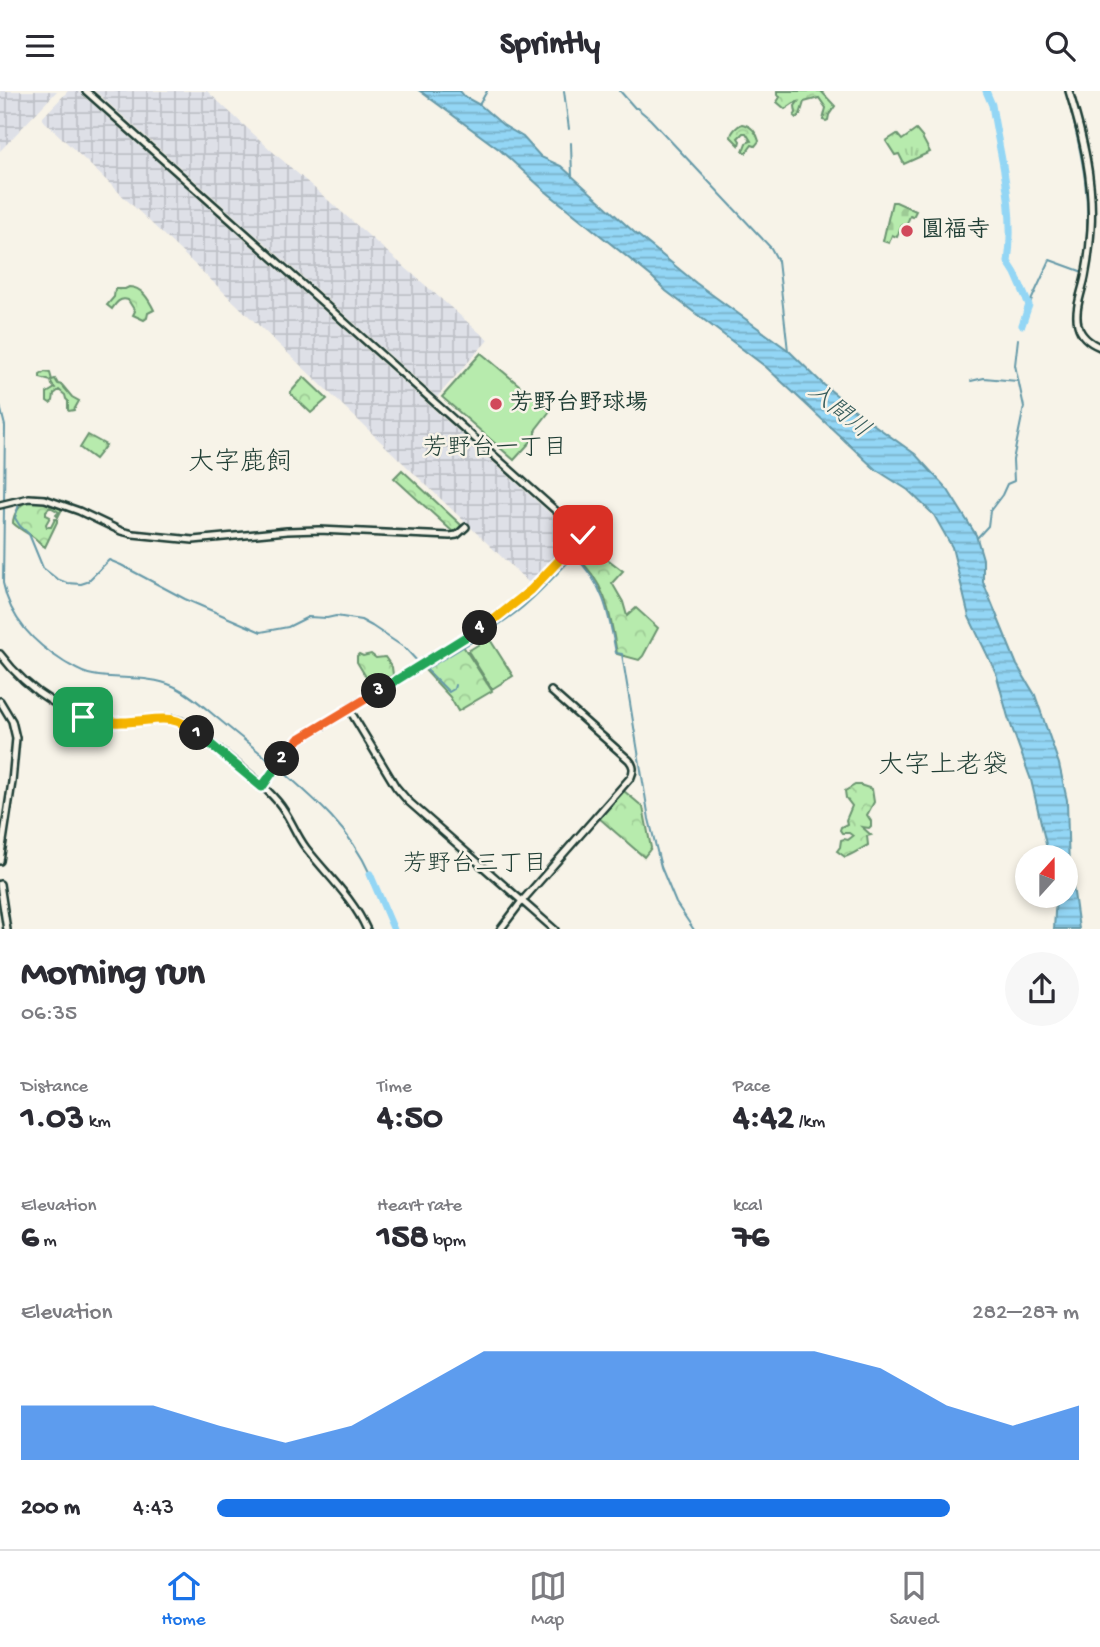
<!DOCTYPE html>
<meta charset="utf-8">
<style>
:root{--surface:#fff;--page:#f7f7f7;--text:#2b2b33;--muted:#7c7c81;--line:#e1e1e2;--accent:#1a73e8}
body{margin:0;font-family:"Gochi Hand","Klee One",sans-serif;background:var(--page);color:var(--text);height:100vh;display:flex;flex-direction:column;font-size:26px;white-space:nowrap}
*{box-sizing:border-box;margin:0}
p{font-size:23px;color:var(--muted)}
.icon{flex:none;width:38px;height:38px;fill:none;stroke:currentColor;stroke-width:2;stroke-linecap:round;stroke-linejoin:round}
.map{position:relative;height:838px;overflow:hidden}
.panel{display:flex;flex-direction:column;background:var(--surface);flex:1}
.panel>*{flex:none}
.needle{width:46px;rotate:21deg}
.tools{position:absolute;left:1015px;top:754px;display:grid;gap:14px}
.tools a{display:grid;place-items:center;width:63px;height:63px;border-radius:50%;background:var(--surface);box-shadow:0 4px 10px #0003;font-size:35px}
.pin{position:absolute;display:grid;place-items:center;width:60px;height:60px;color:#fff;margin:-30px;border-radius:14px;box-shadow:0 4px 10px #0006}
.km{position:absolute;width:35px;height:35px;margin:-18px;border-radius:50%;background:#222;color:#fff;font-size:19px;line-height:35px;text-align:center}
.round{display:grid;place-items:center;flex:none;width:74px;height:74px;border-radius:37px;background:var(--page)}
.head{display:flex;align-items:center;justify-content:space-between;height:119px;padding:0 21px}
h1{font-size:38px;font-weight:700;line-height:52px}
.stats{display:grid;grid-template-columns:repeat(3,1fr);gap:10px;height:119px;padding:7px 21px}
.stats div{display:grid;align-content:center}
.stats b{font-size:35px;font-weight:700}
.stats small{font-size:19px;font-weight:400}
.stats p{font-size:19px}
.chart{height:196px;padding:14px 21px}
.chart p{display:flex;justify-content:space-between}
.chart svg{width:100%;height:126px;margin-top:7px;fill:var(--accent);opacity:.7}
ul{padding:0 21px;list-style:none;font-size:23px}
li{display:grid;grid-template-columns:112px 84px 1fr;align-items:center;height:52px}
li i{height:18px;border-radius:9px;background:var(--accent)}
header{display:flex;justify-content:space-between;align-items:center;height:91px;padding:0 21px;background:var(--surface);font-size:32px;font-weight:700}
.tab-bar{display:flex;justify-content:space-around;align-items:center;height:98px;border-top:2px solid var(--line);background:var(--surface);font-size:19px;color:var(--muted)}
.tab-bar a{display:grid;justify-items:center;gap:4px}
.tab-bar .current{color:var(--accent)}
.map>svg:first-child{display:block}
</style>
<header><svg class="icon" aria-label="menu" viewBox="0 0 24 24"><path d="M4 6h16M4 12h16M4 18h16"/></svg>Sprintly<svg class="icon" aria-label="search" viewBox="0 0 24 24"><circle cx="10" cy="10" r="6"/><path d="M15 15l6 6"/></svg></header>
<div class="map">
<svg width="1100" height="839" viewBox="0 0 1100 839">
<defs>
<pattern id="industrial-grid" width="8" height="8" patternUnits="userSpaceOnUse" patternTransform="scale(1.75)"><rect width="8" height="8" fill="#dee0e7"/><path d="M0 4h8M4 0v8" fill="none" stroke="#bec1c7"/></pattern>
<pattern id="grass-tufts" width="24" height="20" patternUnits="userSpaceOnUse" patternTransform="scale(1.75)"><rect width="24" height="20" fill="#b7ebad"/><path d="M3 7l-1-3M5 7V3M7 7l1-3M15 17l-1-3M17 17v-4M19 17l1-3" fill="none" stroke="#9dca95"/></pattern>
<pattern id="forest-crowns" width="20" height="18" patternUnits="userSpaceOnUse" patternTransform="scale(1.75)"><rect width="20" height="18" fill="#b7ebad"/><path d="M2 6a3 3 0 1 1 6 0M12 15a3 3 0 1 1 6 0" fill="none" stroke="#9dca95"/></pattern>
<pattern id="cemetery-stones" width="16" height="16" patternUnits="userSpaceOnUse" patternTransform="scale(1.75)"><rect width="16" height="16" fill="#b7ebad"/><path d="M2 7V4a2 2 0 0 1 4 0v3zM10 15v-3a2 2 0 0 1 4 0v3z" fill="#9dca95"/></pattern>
<pattern id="water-rules" width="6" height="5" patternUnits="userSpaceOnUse" patternTransform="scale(1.75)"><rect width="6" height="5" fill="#93d6f5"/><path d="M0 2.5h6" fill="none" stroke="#77afc7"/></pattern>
</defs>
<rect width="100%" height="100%" fill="#f7f3e8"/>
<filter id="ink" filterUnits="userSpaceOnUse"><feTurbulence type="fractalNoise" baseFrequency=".0143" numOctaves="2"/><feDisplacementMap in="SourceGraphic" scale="14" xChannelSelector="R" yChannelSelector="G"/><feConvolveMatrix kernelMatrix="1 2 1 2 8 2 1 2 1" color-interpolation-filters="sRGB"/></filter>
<g filter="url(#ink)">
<g fill="url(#industrial-grid)">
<polygon points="0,0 57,0 0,60"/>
<polygon points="68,0 78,0 572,442 573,447 533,491 528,491 43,29 43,26"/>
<polygon points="95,0 207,0 273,61 488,249 437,306"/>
</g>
<polygon fill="url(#grass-tufts)" stroke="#6b9470" stroke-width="2" points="916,39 922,46 930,61 904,73 899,63 895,64 886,50 897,43 902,49"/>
<g fill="url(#forest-crowns)" stroke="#6b9470" stroke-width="2">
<polygon points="777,0 821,0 835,15 829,24 828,29 826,30 823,29 826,17 819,7 804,11 800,24 796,27 794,25 796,22 795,15 798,11 794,12 785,18 777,11 780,6 777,4"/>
<path d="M742,33c9,1 15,9 17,17l-4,5 -3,-1 -6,8 -3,-2 3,-8 5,-2 -5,-8h-3l-5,5 2,3 -1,4 -8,-8c0,-5 6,-11 11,-13z"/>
<path d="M129,196c13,0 20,13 25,23l-6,3 -1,5 -3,2 -11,-5 2,-4 -7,-11c-8,-3 -12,3 -16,9l-5,-4 7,-8 1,-8h10z"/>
<polygon points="45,281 50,282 52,289 55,288 58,293 62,294 72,306 79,310 74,319 69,320 68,319 68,310 66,308 65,304 59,299 54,303 53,310 50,312 47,310 47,302 55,297 52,294 51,290 40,287 40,284"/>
<polygon points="304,286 327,308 311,322 290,302"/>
<polygon points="402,379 461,434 459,437 453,441 394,387"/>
<path d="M27,410l19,1 17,5 -5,10 -2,-2 3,-3 -9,-5 -4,4v4l4,2 -4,7 1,3h4l4,-8h2v3l-12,25c-5,-3 -8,-8 -13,-11 -7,-4 -13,-7 -19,-13 0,-9 7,-18 14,-22z"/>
<path d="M587,454l3,1 33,25 -11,12 11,19 4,14 9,-8 22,20 -15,28 -4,4 -22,-6c-7,-41 -10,-70 -43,-100l8,-8z"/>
<polygon points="463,555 492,600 458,620 450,606 424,578"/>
<polygon points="359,563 363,565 371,563 376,567 385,566 392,576 393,584 372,596 357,571 357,565"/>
<path d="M855,694h5l12,4 2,13 -7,13 4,6v5l-2,2 -7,-1 9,8 -4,1 1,9c-8,4 -14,9 -23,12l-8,-6 3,-4 1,-7 3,-1 4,1 5,-4 -4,-3h-7l-2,-3 1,-3 6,-3 -1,-4 6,-14 -6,-8 -1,-7z"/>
<polygon points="624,700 643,716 651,757 644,766 599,727"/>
</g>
<g fill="url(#cemetery-stones)" stroke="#6b9470" stroke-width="2">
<polygon points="892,111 896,111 916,120 913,126 910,125 906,135 902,134 897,146 892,144 889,152 883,150"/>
<polygon points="88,344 106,354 95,368 80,357"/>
</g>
<g fill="#b7ebad" stroke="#6b9470" stroke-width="2">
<polygon points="481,262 550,320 536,338 534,347 514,369 442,306"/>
<polygon points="489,547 513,585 492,598 468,560"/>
</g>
<polygon fill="url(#water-rules)" stroke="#6599a8" stroke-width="2" points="420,0 460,0 465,6 480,14 503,34 523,46 541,66 561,75 634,141 696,192 788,259 824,294 866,328 915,363 948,399 976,444 983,468 983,491 1017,574 1035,604 1059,673 1067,709 1069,779 1074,802 1079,838 1054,838 1056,805 1066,805 1066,766 1049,766 1031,689 1008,626 996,582 969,526 952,456 934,424 908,399 875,378 766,276 666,200 652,186 544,99 500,59"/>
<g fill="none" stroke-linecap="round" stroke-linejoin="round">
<g stroke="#6599a8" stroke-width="2">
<polyline points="564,0 569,38"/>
<polyline points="620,0 635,17 637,17 650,28 771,157 778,170 788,260"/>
<polyline points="479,14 487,0"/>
<polyline points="571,52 572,86"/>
<path d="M1029,214l21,-45 33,12c11,-67 0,-116 -17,-181"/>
<polyline points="971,290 984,287 1017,290"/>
<polyline points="0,315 5,335 4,411"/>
<polyline points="19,413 15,427 20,435 29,443 43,477 57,488 67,492 81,493 87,491 109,469 121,474 185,508 261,541 288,536 308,526 327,527 336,525 361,529 372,535 405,557 419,572"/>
<path d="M4,416l-1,76c7,36 31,60 61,79 9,5 18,12 29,13 26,5 56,0 80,11 18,8 33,23 48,35 18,15 36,29 54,44"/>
<polyline points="977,447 988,435 990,420 1002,404 1007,393 1014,390 1013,369 1024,316 1015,274 1018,248"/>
<polyline points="423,575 449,601 454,598 455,594"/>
<path d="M426,578c31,-19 64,-36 93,-59 20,-16 37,-36 55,-54 30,27 35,59 42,97l6,1 27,165 12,48 15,36 18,27"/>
<path d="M280,678c36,31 70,60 90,105"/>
</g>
<g stroke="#93d6f5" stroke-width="7">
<path d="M986,0l6,14c8,52 24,104 16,157l7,11 14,32 -7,20"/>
<polyline points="370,783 394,839"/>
</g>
<g stroke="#1f3d34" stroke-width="10">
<g id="tertiary">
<polyline points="86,0 583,444 531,499 496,527 296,651 262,696"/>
<polyline points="0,414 29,407 45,408 79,420 121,440 133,443 193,449 287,440 319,439 450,445 457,444 466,436"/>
<path d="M0,563c28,37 71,67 118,68 19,1 37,-5 55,-3l8,2 12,8c26,22 63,47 85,73 12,14 17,32 28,46 21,27 47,50 61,82"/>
<polyline points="0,610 12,630 16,647 12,691 0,770"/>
<polyline points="349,618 396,696 408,710 555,839"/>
<polyline points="0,793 7,839"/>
<path d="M500,839l22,-29 109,-124c3,-7 3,-11 -2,-17l-78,-69"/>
</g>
</g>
<g stroke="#1f3d34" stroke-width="10">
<path id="secondary" d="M1069,0c14,46 25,90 22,138 -1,16 -3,33 -6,48 -3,15 -11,33 -7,48 3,12 12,18 22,22"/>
</g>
<use href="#tertiary" stroke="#f7f3e8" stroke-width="5"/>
<use href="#secondary" stroke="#f7f3e8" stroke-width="5"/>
</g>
</g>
<g fill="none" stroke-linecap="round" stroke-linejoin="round" filter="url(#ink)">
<g stroke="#fff" stroke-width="14">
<path id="split-1" d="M83,626c13,3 26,6 39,5 32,0 48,-12 75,11"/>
</g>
<g stroke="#fff" stroke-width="14">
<polyline id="split-2" points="197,642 262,696 282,668"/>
</g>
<g stroke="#fff" stroke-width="14">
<polyline id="split-3" points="282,668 299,648 379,600"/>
</g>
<g stroke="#fff" stroke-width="14">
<polyline id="split-4" points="379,600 480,537"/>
</g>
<g stroke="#fff" stroke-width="14">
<polyline id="split-5" points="480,537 496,527 531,499 583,444"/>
</g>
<use href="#split-1" stroke="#f5b400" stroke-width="9"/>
<use href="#split-2" stroke="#22a559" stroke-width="9"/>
<use href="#split-3" stroke="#f0652b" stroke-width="9"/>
<use href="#split-4" stroke="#22a559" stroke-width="9"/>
<use href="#split-5" stroke="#f5b400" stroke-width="9"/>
</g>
<g fill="#d1495b" stroke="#f7f3e8" stroke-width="2.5">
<circle cx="907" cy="140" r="7"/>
<circle cx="496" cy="313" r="7"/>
</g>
<g text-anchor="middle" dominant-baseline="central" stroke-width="5" stroke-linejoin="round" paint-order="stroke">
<g font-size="23" font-weight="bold" fill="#1f3d34" stroke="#f7f3e8" text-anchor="start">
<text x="921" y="140">圓福寺</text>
<text x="510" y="313">芳野台野球場</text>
</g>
<g font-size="24" font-style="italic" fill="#365c5b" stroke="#f7f3e8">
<text transform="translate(838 321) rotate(39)">入間川</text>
</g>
<g font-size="24" fill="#1f3d34" stroke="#f7f3e8">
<text x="495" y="358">芳野台一丁目</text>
<text x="475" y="774">芳野台三丁目</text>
</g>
<g font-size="26" fill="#1f3d34" stroke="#f7f3e8">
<text x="240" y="373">大字鹿飼</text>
<text x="943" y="676">大字上老袋</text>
</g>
</g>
</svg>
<div class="tools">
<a><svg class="needle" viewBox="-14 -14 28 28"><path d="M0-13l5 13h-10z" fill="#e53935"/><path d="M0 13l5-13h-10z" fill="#7c7c81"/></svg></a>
</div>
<div class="pin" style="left:83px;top:626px;background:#1e9e55"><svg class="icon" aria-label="arrive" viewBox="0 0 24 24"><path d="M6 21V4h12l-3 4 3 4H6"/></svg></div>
<div class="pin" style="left:583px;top:444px;background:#d93025"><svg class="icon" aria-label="check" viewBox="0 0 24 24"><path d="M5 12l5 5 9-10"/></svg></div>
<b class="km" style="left:197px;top:642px">1</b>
<b class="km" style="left:282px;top:668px">2</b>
<b class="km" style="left:379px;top:600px">3</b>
<b class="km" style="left:480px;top:537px">4</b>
</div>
<section class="panel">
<div class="head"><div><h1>Morning run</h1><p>06:35</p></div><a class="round"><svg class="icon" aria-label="share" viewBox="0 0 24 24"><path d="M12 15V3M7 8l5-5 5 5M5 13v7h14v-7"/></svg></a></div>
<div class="stats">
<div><p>Distance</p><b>1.03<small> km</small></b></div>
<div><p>Time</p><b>4:50</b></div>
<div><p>Pace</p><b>4:42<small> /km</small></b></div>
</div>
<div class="stats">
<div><p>Elevation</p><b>6<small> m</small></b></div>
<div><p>Heart rate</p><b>158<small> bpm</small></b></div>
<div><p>kcal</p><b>76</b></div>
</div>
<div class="chart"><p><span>Elevation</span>282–287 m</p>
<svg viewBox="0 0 160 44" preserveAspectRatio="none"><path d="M0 44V25L10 25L20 25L30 32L40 38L50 32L60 19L70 6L80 6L90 6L100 6L110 6L120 6L130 12L140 25L150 32L160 25V44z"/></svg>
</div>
<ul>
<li><b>200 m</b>4:43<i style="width:85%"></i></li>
</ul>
</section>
<nav class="tab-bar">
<a class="current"><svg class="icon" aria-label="home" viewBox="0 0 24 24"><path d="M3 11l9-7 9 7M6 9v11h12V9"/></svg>Home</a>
<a><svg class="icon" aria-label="map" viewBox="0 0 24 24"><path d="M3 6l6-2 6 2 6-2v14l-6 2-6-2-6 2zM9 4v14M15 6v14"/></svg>Map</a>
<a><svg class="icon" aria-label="saved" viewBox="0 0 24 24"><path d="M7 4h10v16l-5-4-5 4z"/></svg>Saved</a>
</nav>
